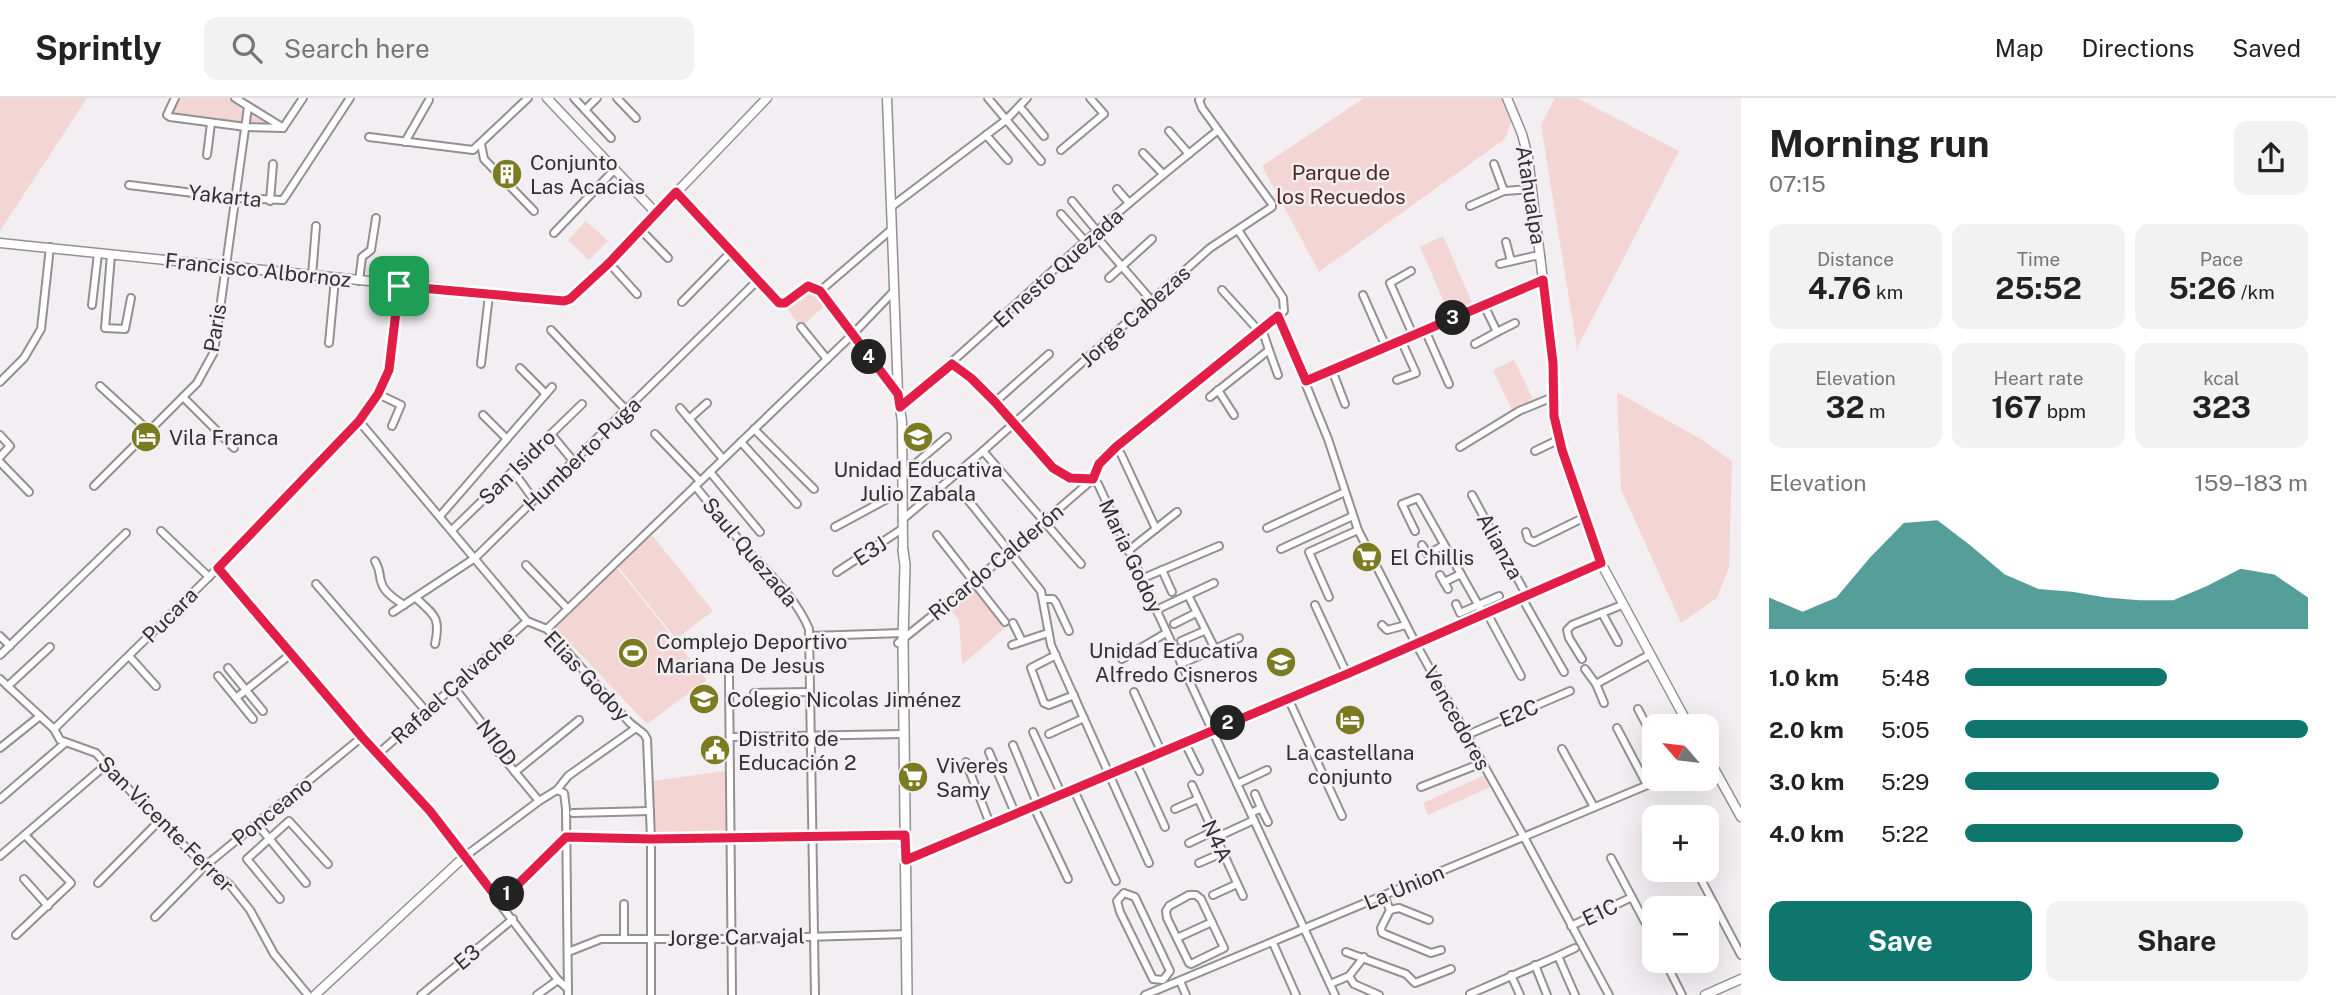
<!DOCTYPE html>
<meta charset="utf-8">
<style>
:root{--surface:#fff;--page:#f2f2f2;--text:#222;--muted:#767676;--line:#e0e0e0;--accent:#0f766e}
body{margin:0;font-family:"Public Sans",sans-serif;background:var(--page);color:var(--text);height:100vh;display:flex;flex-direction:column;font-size:26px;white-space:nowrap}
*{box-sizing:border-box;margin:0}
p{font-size:23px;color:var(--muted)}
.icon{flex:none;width:38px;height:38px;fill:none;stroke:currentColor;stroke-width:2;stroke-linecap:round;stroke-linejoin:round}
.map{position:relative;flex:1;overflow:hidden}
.side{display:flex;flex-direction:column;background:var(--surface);width:595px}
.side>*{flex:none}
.needle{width:46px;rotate:298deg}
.buttons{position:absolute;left:1642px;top:616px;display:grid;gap:14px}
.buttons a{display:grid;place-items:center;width:77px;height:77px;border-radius:14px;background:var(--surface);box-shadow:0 7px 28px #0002;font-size:35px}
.pin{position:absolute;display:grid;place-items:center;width:60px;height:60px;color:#fff;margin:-30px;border-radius:14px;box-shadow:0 4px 10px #0006}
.km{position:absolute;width:35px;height:35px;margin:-18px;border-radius:50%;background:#222;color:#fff;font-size:19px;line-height:35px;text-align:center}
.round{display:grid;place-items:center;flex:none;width:74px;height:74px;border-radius:14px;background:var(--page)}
.summary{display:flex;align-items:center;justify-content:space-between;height:119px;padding:0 28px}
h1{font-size:38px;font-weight:700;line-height:52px}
.stats{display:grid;grid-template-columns:repeat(3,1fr);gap:10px;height:119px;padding:7px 28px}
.stats div{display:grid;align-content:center;border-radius:14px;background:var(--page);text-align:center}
.stats b{font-size:30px;font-weight:700}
.stats small{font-size:19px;font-weight:400}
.stats p{font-size:19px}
.chart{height:196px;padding:14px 28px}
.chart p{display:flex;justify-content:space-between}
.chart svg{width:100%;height:126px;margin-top:7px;fill:var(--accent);opacity:.7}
.primary-button{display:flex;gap:14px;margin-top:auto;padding:14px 28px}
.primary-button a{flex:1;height:80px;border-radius:14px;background:var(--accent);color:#fff;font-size:28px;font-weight:700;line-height:80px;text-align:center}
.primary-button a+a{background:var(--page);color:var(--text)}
ul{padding:0 28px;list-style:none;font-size:23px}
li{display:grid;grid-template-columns:112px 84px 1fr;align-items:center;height:52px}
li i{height:18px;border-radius:9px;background:var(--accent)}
header{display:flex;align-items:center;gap:42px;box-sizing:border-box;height:98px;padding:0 35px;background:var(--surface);border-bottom:2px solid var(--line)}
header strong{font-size:33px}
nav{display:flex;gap:38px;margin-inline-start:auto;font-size:24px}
.search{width:490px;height:63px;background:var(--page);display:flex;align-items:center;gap:18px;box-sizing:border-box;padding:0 24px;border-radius:14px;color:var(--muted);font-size:26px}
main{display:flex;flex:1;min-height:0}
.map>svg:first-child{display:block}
</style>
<header>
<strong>Sprintly</strong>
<div class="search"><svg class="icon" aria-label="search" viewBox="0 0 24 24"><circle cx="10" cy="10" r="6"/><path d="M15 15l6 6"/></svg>Search here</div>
<nav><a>Map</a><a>Directions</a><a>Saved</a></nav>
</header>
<main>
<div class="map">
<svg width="1741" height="897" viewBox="0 0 1741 897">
<rect width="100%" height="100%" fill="#f2eef2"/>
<g fill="#f3d6d3">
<polygon points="0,0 87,0 0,133"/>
<polygon points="179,0 230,0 278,29 170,15"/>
<polygon points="1364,0 1505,0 1511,24 1505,41 1319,174 1262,68"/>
<polygon points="1555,0 1577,0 1679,53 1577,250 1541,27"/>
<polygon points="586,123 608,143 589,162 568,142"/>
<polygon points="1443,138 1474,209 1450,218 1420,149"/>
<polygon points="808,191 814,191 828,205 801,229 787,211"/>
<polygon points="1514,262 1533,301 1512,312 1493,272"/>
<polygon points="1617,294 1704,343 1732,363 1729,469 1717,500 1681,525 1621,391"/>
<polygon points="652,437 713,513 676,541 618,468"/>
<polygon points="617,470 707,582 647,626 554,528"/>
<polygon points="974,484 1009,526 962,567 959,522 947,507"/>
<polygon points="725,673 726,732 652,735 652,683"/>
<polygon points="1485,677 1490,689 1428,717 1423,705"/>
</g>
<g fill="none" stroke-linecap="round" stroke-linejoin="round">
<g stroke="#939093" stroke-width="10">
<g id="minor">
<polyline points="175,0 167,17 170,19 246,29 283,30"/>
<polyline points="235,0 282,29"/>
<polyline points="574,0 611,40"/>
<polyline points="617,0 636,20"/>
<polyline points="988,0 1041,63"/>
<polyline points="1020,9 1044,38"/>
<polyline points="585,12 597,0"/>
<polyline points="283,30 303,0"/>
<polyline points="1169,33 1189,56"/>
<polyline points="986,37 1008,62"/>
<polyline points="369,39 473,52 528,0"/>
<polyline points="405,44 429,2"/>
<polyline points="481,46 484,61 534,113"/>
<polyline points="1061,52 1104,16 1090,0"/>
<polyline points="1143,55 1163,76"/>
<polyline points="207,57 211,25"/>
<polyline points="1494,66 1504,93"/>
<polyline points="129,87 234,100 283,102 350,0"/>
<polyline points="1117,91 1129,105"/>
<polyline points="270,103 273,66"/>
<polyline points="1072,103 1097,133"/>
<polyline points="1470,108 1504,93 1531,91"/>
<polyline points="891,109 1006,22 1027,0"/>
<polyline points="1061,116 1085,143"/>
<polyline points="641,132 668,160"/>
<polyline points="554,135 615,71"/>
<polyline points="1094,136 1151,202"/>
<polyline points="1506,144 1511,163"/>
<polyline points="111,157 105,230 125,231 131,200"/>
<polyline points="609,165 637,196"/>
<polyline points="1500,166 1534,158 1541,159"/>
<polyline points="1411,173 1390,185 1413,237"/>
<polyline points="312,178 316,128"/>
<polyline points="1109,180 1152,141"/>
<polyline points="359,183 362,159 371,152 376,120"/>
<polyline points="410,188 412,170 423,170 422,190"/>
<polyline points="1222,192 1259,233"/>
<polyline points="820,193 892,131"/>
<polyline points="1363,197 1386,249"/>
<polyline points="682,204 732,153"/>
<polyline points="92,207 98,155"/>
<polyline points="1484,207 1497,234 1515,225"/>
<polyline points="1278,218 1328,341 1358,432 1416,546 1524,739 1609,897"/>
<polyline points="801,229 827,261"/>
<polyline points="551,232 627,313"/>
<polyline points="1425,232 1449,286"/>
<polyline points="329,245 335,181"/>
<polyline points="1475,246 1497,234"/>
<polyline points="1269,252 1278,277"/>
<polyline points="481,266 489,197"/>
<path d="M952,266l19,14 82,90c18,14 34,6 45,16l237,511"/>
<polyline points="520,270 546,296"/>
<polyline points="1332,272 1345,306"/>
<polyline points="1397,282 1416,275 1401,242"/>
<polyline points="1306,283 1543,182"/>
<polyline points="0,284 24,260 41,231 50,149"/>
<polyline points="100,288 149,333"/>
<polyline points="1218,292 1234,317"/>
<polyline points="378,296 401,307 392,328"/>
<polyline points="183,299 234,350"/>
<polyline points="1210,299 1269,252 1262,231"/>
<polyline points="995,304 1049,256"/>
<path d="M900,309c68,-57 131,-118 197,-176 39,-35 79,-67 120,-100"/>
<polyline points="680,310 723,361"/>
<polyline points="483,317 507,341"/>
<polyline points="689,321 707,305"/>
<polyline points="359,323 527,523 547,531 630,625 644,636 647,641 651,741 651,897"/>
<polyline points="754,331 814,391"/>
<polyline points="551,336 574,364"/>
<polyline points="655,336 700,383"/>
<polyline points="0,337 10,348 0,359"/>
<polyline points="741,344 797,406"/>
<polyline points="1460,349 1519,313 1553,299"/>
<polyline points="983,353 1081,466"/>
<polyline points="1535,353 1560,341"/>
<polyline points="1121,356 1156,431"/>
<polyline points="0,364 29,394"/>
<polyline points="513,373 534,402"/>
<polyline points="710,374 760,434"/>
<polyline points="902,377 947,339"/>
<polyline points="1093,381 1099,366 1116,349 1284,213 1283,200 1238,132"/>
<polyline points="94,388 197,285 214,254 248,9"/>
<path d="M695,388c16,19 30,38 46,56 23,28 54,53 68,87l6,366"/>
<polyline points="1472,397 1527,498"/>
<polyline points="968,402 1041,493 1051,547 1149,765"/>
<polyline points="440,418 552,289"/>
<polyline points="902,422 983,353 1210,150 1272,109 1272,106 1202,10 1199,2 1201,0"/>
<polyline points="835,429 902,393"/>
<polyline points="1267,430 1345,394"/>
<polyline points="452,432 582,306"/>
<polyline points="161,433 209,479"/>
<polyline points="1415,433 1402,406 1418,400 1484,517"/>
<polyline points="1526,434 1528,441 1534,444 1585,419"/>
<polyline points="937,437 1005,524"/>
<polyline points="1422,447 1432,463"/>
<polyline points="1281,451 1353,418"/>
<polyline points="1128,453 1177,414"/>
<polyline points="1428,456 1444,447"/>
<path d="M375,463c7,12 3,14 7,23 3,9 14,16 22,21"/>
<polyline points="526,467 568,511"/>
<polyline points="1162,472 1172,494"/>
<polyline points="837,474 902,431"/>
<polyline points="1440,477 1448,491"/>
<polyline points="1141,481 1219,448"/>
<polyline points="1444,484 1461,476"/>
<polyline points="316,486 426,613"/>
<polyline points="1188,497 1215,551"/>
<polyline points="1329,499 1309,454 1358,432"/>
<path d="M416,500c18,17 25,19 19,46"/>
<polyline points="1522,500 1564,574"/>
<polyline points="1044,501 1053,501 1056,505 1069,533"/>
<polyline points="1456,506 1460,515 1499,498"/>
<polyline points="1315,507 1347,576"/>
<polyline points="1156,512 1214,485"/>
<polyline points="393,514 475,460 758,182"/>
<polyline points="1487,515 1521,578"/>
<polyline points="1602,515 1618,544"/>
<polyline points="1013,525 1022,543"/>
<polyline points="1174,526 1196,515"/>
<polyline points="1382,527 1387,532 1406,527"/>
<polyline points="547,531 852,237 894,193"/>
<polyline points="0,538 10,548"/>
<polyline points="810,538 903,535"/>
<polyline points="1181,543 1204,533"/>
<polyline points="898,545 974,484 1092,382"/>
<polyline points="1012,547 1048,535"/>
<polyline points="0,557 126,435"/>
<polyline points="1056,557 1031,570 1044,605 1049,607 1074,597"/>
<polyline points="129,558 156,588"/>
<polyline points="1122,561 1166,535"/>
<polyline points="1582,561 1569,540 1567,532 1572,527 1622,507"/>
<polyline points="1181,566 1239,540"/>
<polyline points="228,570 263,613"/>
<polyline points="1585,571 1596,586 1604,605"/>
<polyline points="218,578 236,600"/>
<polyline points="729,578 732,897"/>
<polyline points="0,581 54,631 60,642 96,655 145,709 205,768 230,787 250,812 274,856 308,897"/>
<polyline points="1596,586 1649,557"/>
<polyline points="8,588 50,549"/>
<polyline points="453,588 496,643 495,650 515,674 579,622"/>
<polyline points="1134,594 1161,653"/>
<polyline points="754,595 810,594"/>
<polyline points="1288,600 1342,718"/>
<polyline points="1638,611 1654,641"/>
<polyline points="253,621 236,600 291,556"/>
<polyline points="1617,630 1647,687"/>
<polyline points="54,631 218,470"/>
<polyline points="1033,634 1061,695"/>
<polyline points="1049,636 1084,620"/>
<polyline points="1467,637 1570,593"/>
<polyline points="730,639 904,636"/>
<polyline points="1184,643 1199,673"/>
<polyline points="1013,647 1037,705"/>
<polyline points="0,650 40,618"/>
<polyline points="1562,651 1594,709"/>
<polyline points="989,654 1015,715"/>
<polyline points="378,656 527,523"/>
<polyline points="966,664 990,726"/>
<polyline points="1136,665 1165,729"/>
<polyline points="515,674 539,703"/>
<polyline points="1237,686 1267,672"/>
<polyline points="1192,687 1243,798"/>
<polyline points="1421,689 1482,665"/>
<polyline points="1073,690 1116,783"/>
<polyline points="557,692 539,703 464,759 558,882 568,891"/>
<polyline points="557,692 564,695 566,711 568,897"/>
<polyline points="557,692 568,678 636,630"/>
<polyline points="1255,696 1261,710"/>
<polyline points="0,701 65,645"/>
<polyline points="1033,707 1068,781"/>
<polyline points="1175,711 1198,701"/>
<polyline points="573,715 650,713"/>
<polyline points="1251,715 1261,710 1268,724"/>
<polyline points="257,726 306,785"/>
<polyline points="1215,740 1254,722"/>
<polyline points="1189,745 1212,734"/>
<polyline points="0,758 107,666"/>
<polyline points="1611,760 1654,841"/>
<polyline points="906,762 1347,576 1601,465"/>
<polyline points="1199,765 1222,755"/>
<polyline points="1696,772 1741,857"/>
<polyline points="24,781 48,808"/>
<polyline points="98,785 159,723"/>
<polygon points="1124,795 1135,799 1170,873 1163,882 1153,881 1120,814 1117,803"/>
<polygon points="1189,797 1196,797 1201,801 1224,850 1191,866 1189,865 1167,820 1166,813 1169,808"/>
<polyline points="1213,797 1237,786"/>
<polyline points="1384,798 1390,812 1381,830 1382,835 1431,855 1441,852"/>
<polyline points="280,801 247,761 289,723 328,766"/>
<polyline points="500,804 566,739 651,741 905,737"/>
<polyline points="1390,812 1399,810 1429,822"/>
<polyline points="155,819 205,768 362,639"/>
<polyline points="1571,828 1630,800"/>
<polyline points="16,837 71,785 25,737"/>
<polyline points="1177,840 1212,824"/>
<polyline points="624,841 624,806"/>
<polyline points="1273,845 1296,897"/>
<polyline points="568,854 601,841 732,841 907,836"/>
<polyline points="1346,854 1406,876 1415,885 1451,871"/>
<polyline points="1558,858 1575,850"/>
<polyline points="1665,863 1682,897"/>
<polyline points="1535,867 1547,897"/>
<polyline points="1511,877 1520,897"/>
<polyline points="1349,878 1354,886 1379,897"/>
<polyline points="1180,883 1186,897"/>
<polyline points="1330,886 1349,878 1364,859"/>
<polyline points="1470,896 1558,858 1575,897"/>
<polyline points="421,897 513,821"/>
<polyline points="537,897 558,882"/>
<polyline points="1145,897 1662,681"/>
</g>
</g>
<g stroke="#939093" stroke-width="11">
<g id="tertiary">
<polyline points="547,0 656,115"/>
<polyline points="887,0 898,296 902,324 903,452"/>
<polyline points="1507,0 1522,36 1528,59 1553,265 1554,318 1562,352 1601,465 1689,628"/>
<polyline points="676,94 779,205 785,205 808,188 820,193 898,296"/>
<polyline points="0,145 564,203 570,201 609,165 767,0"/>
<polyline points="1706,656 1741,719"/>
<polyline points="315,897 464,759 430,713 362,639 218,470 359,323 378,296 389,272 399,188"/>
<polyline points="1705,897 1741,881"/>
</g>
</g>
<g stroke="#939093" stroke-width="12">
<polyline id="secondary" points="903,452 905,467 903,542 907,897"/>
</g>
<use href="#minor" stroke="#fff" stroke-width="6"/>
<use href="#tertiary" stroke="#fff" stroke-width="8"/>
<use href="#secondary" stroke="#fff" stroke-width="9"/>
</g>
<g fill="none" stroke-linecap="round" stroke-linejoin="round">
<g stroke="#fff" stroke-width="14">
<polygon id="route" points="676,94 779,205 785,205 808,188 820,193 898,296 900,309 952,266 971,280 995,304 1053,370 1070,380 1093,381 1099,366 1116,349 1278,218 1306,283 1543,182 1553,265 1554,318 1562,352 1601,465 1347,576 906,762 905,737 651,741 566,739 500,804 430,713 362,639 218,470 359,323 378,296 389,272 399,188 564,203 570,201 609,165"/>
</g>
<use href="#route" stroke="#e11d48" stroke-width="9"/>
</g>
<defs>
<g id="building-disc" transform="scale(1.575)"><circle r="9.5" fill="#7c7b22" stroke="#f2eef2"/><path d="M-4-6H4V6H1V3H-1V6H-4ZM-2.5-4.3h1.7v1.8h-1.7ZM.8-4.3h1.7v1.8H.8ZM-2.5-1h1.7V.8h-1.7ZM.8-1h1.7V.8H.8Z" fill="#fff"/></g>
<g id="hotel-disc" transform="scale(1.575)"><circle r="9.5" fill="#7c7b22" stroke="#f2eef2"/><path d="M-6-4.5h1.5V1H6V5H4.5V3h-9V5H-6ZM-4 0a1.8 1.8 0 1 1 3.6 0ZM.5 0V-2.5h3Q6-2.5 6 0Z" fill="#fff"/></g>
<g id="school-disc" transform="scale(1.575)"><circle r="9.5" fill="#7c7b22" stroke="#f2eef2"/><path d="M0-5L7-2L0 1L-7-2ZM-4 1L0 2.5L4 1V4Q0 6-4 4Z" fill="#fff"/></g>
<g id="supermarket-disc" transform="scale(1.575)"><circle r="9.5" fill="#7c7b22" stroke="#f2eef2"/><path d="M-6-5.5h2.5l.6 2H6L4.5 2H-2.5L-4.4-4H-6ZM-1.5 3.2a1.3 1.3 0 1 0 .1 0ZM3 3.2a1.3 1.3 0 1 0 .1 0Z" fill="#fff"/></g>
<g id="stadium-disc" transform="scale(1.575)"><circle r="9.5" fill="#7c7b22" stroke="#f2eef2"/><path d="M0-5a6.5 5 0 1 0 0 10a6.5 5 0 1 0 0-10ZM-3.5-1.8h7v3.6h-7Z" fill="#fff"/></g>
<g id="civic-disc" transform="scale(1.575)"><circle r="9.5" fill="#7c7b22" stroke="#f2eef2"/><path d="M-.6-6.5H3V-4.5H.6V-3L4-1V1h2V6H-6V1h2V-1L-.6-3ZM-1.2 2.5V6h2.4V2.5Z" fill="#fff"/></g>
</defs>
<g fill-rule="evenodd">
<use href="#building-disc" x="507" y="76"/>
<use href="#hotel-disc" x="146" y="339"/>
<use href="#school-disc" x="918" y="339"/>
<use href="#supermarket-disc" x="1367" y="459"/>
<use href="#stadium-disc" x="633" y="555"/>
<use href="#school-disc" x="1281" y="564"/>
<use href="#school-disc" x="704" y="601"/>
<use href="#hotel-disc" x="1350" y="622"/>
<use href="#civic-disc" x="715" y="652"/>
<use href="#supermarket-disc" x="913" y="679"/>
</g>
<g text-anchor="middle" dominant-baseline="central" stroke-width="5" stroke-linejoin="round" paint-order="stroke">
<g font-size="21" fill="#323031" stroke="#f2eef2" text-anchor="start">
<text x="530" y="64">Conjunto<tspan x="530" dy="24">Las Acacias</tspan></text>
<text x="169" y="339">Vila Franca</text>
<text x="918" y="371" text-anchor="middle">Unidad Educativa<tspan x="918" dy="24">Julio Zabala</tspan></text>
<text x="1390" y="459">El Chillis</text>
<text x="656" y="543">Complejo Deportivo<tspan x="656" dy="24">Mariana De Jesus</tspan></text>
<text x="1258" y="552" text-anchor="end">Unidad Educativa<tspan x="1258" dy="24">Alfredo Cisneros</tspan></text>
<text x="727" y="601">Colegio Nicolas Jiménez</text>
<text x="738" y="640">Distrito de<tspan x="738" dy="24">Educación 2</tspan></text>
<text x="1350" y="654" text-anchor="middle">La castellana<tspan x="1350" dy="24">conjunto</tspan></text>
<text x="936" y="667">Viveres<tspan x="936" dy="24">Samy</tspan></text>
</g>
<g font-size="21" fill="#562623" stroke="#f2eef2">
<text x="1341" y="74">Parque de<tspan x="1341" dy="24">los Recuedos</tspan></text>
</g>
<g font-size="21" fill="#323031" stroke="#f2eef2">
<text transform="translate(1531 97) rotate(81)">Atahualpa</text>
<text transform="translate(225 98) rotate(6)">Yakarta</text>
<text transform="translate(1058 170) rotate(-42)">Ernesto Quezada</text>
<text transform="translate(258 172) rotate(6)">Francisco Albornoz</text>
<text transform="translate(1135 218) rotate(-42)">Jorge Cabezas</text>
<text transform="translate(215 230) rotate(-80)">Paris</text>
<text transform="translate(582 356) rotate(-44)">Humberto Puga</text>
<text transform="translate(517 369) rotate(-44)">San Isidro</text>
<text transform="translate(1500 448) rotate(61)">Alianza</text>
<text transform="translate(870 453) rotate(-33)">E3J</text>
<text transform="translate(750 454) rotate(50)">Saul Quezada</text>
<text transform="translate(1131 458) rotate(65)">Maria Godoy</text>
<text transform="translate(996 464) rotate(-40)">Ricardo Calderón</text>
<text transform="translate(170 517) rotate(-45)">Pucara</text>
<text transform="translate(587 578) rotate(47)">Elias Godoy</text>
<text transform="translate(453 589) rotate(-42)">Rafael Calvache</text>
<text transform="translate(1519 615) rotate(-23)">E2C</text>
<text transform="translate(1457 620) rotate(61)">Vencedores</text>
<text transform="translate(497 645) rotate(53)">N10D</text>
<text transform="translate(272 713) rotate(-39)">Ponceano</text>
<text transform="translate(166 726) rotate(45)">San Vicente Ferrer</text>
<text transform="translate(1217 743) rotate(65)">N4A</text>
<text transform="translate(1404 789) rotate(-23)">La Union</text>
<text transform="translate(1600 814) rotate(-25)">E1C</text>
<text transform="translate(736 839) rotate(-1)">Jorge Carvajal</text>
<text transform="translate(467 859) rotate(-40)">E3</text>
</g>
</g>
</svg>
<div class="buttons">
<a><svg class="needle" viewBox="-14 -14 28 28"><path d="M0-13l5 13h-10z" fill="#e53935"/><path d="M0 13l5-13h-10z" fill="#767676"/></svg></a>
<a>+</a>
<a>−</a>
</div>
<div class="pin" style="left:399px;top:188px;background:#1e9e55"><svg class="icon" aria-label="arrive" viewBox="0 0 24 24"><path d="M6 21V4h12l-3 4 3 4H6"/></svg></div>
<b class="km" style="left:507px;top:796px">1</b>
<b class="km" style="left:1228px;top:625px">2</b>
<b class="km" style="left:1453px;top:220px">3</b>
<b class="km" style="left:869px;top:259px">4</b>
</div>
<section class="side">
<div class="summary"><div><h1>Morning run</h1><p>07:15</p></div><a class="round"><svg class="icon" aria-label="share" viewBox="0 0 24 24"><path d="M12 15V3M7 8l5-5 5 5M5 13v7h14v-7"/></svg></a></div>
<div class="stats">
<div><p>Distance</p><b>4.76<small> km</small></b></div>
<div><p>Time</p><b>25:52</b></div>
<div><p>Pace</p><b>5:26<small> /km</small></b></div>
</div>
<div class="stats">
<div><p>Elevation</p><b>32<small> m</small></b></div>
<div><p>Heart rate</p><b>167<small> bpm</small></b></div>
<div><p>kcal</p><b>323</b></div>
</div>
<div class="chart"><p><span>Elevation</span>159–183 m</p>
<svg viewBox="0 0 160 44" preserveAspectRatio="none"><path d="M0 44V33L10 38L20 33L30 19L40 7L50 6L60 15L70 25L80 30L90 31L100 33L110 34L120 34L130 29L140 23L150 25L160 33V44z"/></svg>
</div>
<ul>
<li><b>1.0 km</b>5:48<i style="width:59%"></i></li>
<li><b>2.0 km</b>5:05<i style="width:100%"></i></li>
<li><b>3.0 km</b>5:29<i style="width:74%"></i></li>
<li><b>4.0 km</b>5:22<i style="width:81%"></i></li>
</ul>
<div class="primary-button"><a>Save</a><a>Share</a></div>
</section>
</main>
